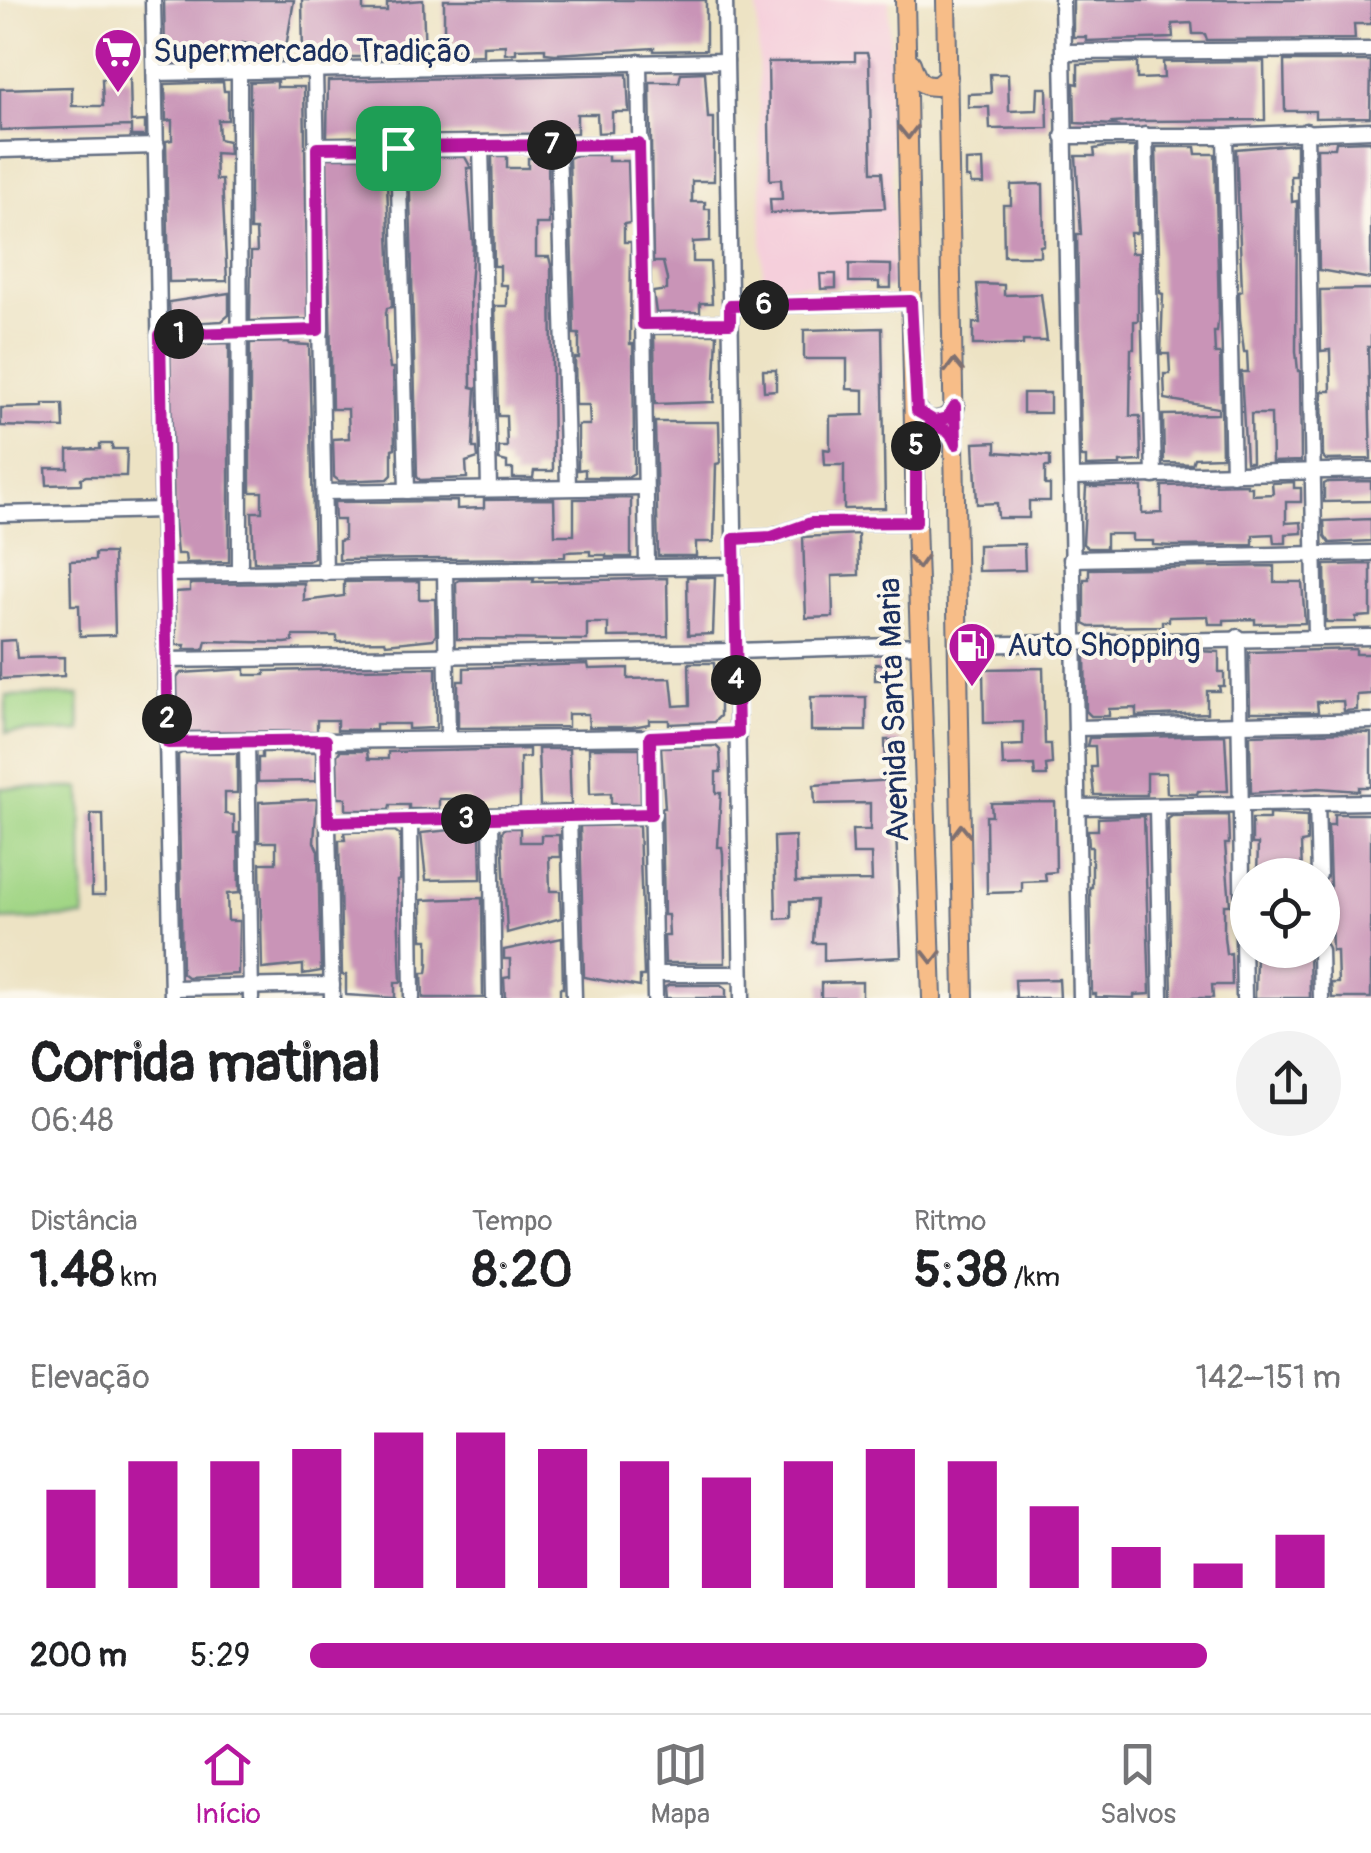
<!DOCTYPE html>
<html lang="pt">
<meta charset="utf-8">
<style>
:root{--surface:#fff;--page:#f2f2f2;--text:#202124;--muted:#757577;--line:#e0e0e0;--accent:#b5179e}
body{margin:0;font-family:Pangolin,sans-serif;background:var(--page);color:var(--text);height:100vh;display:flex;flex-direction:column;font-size:38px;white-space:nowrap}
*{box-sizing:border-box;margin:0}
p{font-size:32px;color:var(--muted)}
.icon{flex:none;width:55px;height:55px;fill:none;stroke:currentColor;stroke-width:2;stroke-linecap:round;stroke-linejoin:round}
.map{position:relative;height:998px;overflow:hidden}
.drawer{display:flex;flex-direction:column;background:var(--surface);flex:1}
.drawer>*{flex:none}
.controls{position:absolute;left:1230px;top:858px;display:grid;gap:20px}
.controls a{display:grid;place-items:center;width:110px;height:110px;border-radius:50%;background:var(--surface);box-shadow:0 2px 8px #0004;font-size:50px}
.pin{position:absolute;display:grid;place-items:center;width:85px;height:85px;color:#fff;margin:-42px;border-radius:20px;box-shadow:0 5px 15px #0006}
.km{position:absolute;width:50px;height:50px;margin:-25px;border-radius:50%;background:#222;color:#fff;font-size:28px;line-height:50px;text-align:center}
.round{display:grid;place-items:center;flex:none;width:105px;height:105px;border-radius:52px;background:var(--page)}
.summary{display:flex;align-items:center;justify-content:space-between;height:170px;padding:0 30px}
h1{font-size:55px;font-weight:700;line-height:75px}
.stats{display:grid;grid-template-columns:repeat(3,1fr);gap:15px;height:170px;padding:10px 30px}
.stats div{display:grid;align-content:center}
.stats b{font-size:50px;font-weight:700}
.stats small{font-size:28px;font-weight:400}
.stats p{font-size:28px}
.chart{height:280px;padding:20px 30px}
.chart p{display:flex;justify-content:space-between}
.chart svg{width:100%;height:180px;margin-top:10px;stroke:var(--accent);stroke-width:6}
ul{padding:0 30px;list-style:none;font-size:32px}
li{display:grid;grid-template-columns:160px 120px 1fr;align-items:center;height:75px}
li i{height:25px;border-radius:12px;background:var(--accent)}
.tab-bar{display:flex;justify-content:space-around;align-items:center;height:140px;border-top:2px solid var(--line);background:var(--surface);font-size:28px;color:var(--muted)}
.tab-bar a{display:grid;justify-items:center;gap:5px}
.tab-bar .selected{color:var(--accent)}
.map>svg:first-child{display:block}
</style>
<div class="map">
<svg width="1371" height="998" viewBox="0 0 1371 998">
<rect width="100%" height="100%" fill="#fbf7ec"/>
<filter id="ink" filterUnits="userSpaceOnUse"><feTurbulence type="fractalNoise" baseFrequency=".01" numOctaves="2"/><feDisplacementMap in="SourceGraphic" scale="20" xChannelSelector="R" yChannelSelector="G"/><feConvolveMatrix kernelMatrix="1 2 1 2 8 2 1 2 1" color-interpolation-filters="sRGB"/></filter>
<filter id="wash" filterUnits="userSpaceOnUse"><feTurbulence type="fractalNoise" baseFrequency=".0048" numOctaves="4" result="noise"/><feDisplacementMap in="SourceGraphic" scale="40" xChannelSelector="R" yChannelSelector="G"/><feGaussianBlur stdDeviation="2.25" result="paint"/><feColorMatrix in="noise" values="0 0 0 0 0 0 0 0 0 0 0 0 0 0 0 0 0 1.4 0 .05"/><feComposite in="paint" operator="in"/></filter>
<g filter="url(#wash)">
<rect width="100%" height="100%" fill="#ede3c4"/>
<polygon fill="#f5cfdb" points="757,0 889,0 894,284 763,285"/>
<g fill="#a1d585" stroke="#5e8272" stroke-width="2.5">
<polygon points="79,695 80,731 6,733 6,696"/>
<polygon points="0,788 81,788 84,917 0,920"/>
</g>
<g id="blocks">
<g fill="#c994b7">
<polygon points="164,0 294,0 284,59 263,59 263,47 243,43 243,50 218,50 221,61 168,60 165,57"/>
<polygon points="302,0 363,0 363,11 387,11 387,3 423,0 425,57 303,57"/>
<polygon points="444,0 706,0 706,50 654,51 654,48 555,54 545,53 545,48 516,49 516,53 505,54 505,45 483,46 483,55 457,56 457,42 444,42"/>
<polygon points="1073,0 1371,0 1371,24 1354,24 1355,39 1207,40 1205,34 1193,34 1192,23 1172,24 1173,38 1086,41 1086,37 1073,37"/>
<polygon points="855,53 867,53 869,60 872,172 882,172 885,208 771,213 770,199 782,199 781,179 770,180 768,62 855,61"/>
<polygon points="1264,61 1265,120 1145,121 1113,123 1116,125 1075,123 1074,83 1078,84 1078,64 1137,62 1137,79 1164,78 1163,62"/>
<polygon points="1284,61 1371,61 1370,117 1315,118 1315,111 1285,111"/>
<polygon points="705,72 708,118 714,118 714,181 692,181 692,202 705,202 705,209 710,209 710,241 693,242 693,262 710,262 712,303 700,303 700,312 656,313 653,292 667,290 667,279 663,262 653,262 650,82 679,82 681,73"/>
<polygon points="627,74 629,112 612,112 612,132 598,133 597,114 577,114 577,133 327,137 328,81"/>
<polygon points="990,74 1008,74 1009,111 1037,110 1038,88 1047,88 1048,128 990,129 989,107 968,107 968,94 991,93"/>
<polygon points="130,78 131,122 145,121 145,136 131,136 131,126 0,130 0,89 72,87 72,106 103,106 102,79"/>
<polygon points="277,81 277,87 304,87 308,319 250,321 251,252 257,252 256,230 250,230 250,82"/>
<polygon points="223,82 224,91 228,91 228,120 218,120 219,139 228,141 229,154 215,153 216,180 222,180 227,281 169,282 166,141 172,140 172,120 166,121 165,84"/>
<polygon points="1371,141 1371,279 1319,270 1317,148 1335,148 1336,142"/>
<polygon points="1296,144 1296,176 1291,176 1292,202 1297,201 1296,351 1298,371 1300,371 1301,461 1272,462 1271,414 1251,414 1252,462 1246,462 1241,372 1248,372 1247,352 1244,352 1240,319 1239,292 1242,291 1236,149"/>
<polygon points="1105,147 1135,147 1137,233 1130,233 1131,253 1138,253 1138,321 1134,321 1134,349 1131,349 1130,416 1140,416 1141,461 1120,462 1120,465 1086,466 1086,457 1081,457 1077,234 1081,234 1076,156 1095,156 1094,149"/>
<polygon points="1156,147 1195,147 1196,154 1215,154 1219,312 1217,332 1214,332 1215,354 1220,354 1222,457 1194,458 1192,464 1164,463 1163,415 1218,414 1218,408 1165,399 1164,374 1170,374 1169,354 1161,354 1163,294 1160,293"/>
<polygon points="576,155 608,155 608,161 628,161 630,223 624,224 624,242 631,242 630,344 633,344 634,444 634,474 629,477 585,477 585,469 578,470 578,425 590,425 589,405 576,405 575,358 579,358 579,334 574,334 569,158"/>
<polygon points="492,156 507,156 507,168 528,168 528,158 548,158 549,224 536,224 536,257 549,257 551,265 553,471 534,471 533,478 513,478 513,469 507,469 507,462 499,460 499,447 507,447 506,416 498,416 495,306 507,306 507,285 500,285 500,266 494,266"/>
<polygon points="409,157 465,157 471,168 467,168 473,246 470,286 471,387 476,388 473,448 477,448 478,458 466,462 467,478 420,480 417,477"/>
<polygon points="327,158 386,158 392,307 387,308 386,313 387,348 390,368 393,368 395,448 392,449 392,475 388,479 339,481 334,477 333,439 349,438 348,409 332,409"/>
<polygon points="983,160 984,184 971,184 970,178 966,178 966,161"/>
<polygon points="1043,184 1044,245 1040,246 1040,256 1004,256 1003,205 1011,205 1011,185"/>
<polygon points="849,264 891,265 891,288 879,288 879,282 849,282"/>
<polygon points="820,274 836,274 836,288 821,289"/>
<polygon points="977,284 1004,285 1004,295 1041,294 1047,341 1023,341 1023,345 973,345 973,323 980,323"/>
<polygon points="1371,289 1371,347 1368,347 1371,459 1326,460 1323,457 1322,391 1331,391 1330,350 1321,351 1320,290"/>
<polygon points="229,293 229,315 222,321 174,324 170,320 169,302"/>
<polygon points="882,328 885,508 844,509 844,465 825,465 824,449 830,450 830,416 864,415 864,390 847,389 847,359 804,359 804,330"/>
<polygon points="654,334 717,334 714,402 655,404"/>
<polygon points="289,342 289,344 309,345 314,558 308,561 254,562 252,512 262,512 262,492 250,492 250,343"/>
<polygon points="229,343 229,562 186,563 185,554 177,554 174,523 170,345"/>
<polygon points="763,370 776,370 776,390 764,391"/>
<rect x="1023" y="393" width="27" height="20"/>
<polygon points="43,404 63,404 64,428 1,426 1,408 43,407"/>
<polygon points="655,422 719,422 720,463 716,464 714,542 696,542 696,556 658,556"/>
<polygon points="996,442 996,452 1050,456 1050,467 1045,467 1045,485 1050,485 1050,501 1029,501 1029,518 998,518 997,503 977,504 974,443"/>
<polygon points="100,444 112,444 112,449 127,449 126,476 86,476 81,478 81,484 47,485 46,468 68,468 68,450 100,449"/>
<polygon points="1371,481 1371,501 1324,502 1324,484 1328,482"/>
<polygon points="1294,482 1294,488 1301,488 1301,502 1286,502 1286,523 1301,522 1302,533 1286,534 1286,543 1274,543 1273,534 1253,535 1253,545 1173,546 1153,545 1153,541 1132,541 1132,534 1106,534 1106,548 1088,548 1083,544 1086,487 1142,487 1142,514 1162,513 1162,486 1247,484 1247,487 1252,487 1252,495 1273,494 1272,483"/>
<polygon points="631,498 631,557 606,557 606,555 590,555 590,551 565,552 565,557 538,558 339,560 339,541 344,540 344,520 335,520 334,502 457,501 457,509 484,508 484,500 554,499 555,535 574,535 574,499"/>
<polygon points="1371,519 1371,541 1330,543 1325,536 1324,521"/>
<polygon points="858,534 859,575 832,576 833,617 806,618 803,537"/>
<polygon points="1024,544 1025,570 978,571 978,545"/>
<polygon points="95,553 113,553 115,635 80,636 79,605 71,605 70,561 95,560"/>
<polygon points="1371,564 1371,616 1356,617 1356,622 1326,622 1325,565"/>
<polygon points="1274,566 1274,582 1302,582 1305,623 1255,624 1255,619 1224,620 1224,624 1209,624 1208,616 1169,617 1169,621 1162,621 1162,626 1090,627 1084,624 1084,579 1089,579 1089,569"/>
<polygon points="687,577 715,577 713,634 688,635"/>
<polygon points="667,578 668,636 608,637 608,623 587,623 587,640 457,639 456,582 460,580 534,579 533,582"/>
<polygon points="419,581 419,599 435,599 436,635 433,639 386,644 385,641 337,642 337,636 293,636 293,642 285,643 206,641 204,649 184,649 185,645 176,645 175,592 190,591 190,584 304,583 304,601 344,596 344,582"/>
<polygon points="15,640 17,658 64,657 64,676 0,679 0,641"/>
<polygon points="1356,649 1356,654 1371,654 1371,694 1357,695 1357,710 1344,711 1343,701 1317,702 1318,712 1250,712 1249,652"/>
<polygon points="1195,651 1219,652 1219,672 1224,672 1224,686 1219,686 1220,691 1207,691 1207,713 1136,716 1136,708 1109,709 1109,716 1091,716 1086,711 1085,655"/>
<polygon points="689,663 714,663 715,682 720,682 720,716 714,722 669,724 669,720 649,720 649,724 632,727 589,727 588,714 568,714 568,727 458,728 458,681 464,681 464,668 588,664 589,669 628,668 628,679 671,678 674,706 690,705"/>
<rect x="875" y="664" width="22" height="16"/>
<polygon points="406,668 436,668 436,728 408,729 408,724 376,724 376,730 337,730 337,720 317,720 317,731 178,732 177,678 181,673 245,669 245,675 265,675 265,671"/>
<polygon points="1043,668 1045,744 1051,744 1052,764 1046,765 1047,776 1035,776 1034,765 1003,766 1002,746 1023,745 1023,722 984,723 983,669"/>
<rect x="811" y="697" width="55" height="34"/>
<polygon points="1346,732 1371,733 1371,787 1359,787 1359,791 1319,788 1251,793 1250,735"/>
<polygon points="1225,735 1228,791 1198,791 1197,794 1167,793 1166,773 1147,773 1147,795 1094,795 1091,767 1096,767 1095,746 1087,746 1089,738"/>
<polygon points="885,740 901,740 902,764 886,765"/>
<polygon points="716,746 720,750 721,772 716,772 716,793 721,793 718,847 722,847 723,854 725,963 665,963 664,936 669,936 668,915 664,915 662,808 665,808 661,747"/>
<polygon points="589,748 640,748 641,804 611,804 611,793 590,794"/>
<polygon points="529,749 529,757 520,758 520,807 470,808 469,799 439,799 439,809 409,809 409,805 390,805 389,810 346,810 346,798 338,798 337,755 340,751 367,751 368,759 388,759 388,752"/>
<polygon points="538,749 569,749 571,805 540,806"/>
<polygon points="262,752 316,752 316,781 258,782 258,758 262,758"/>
<polygon points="182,753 237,753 237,793 225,793 225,814 234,815 234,833 238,833 239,893 227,894 228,921 239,921 238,974 187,977 182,973 178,755"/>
<polygon points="894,780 901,957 824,961 824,943 813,943 816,900 791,901 791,918 776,919 774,837 795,836 796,882 872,881 871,854 853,854 852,830 870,830 870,803 815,804 814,785"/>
<polygon points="317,799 314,842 318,851 321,971 303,974 303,965 262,969 260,863 276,863 276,842 259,842 259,802"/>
<polygon points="1055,802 1056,872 1045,873 1046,881 1022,882 1022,892 987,893 986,816 992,816 991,803"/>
<polygon points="91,814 103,814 105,895 92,895"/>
<polygon points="1269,814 1307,816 1307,842 1301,843 1302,875 1257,875 1258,844 1252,844 1252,819 1269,819"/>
<polygon points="1334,814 1371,814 1371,998 1332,998 1331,983 1338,983 1337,951 1332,951 1328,825 1334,825"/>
<polygon points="1228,815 1229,844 1225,844 1230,905 1224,905 1224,937 1226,954 1231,953 1232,985 1212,985 1213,998 1172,998 1168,819 1172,816"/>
<polygon points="1144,816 1150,994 1134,995 1134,998 1096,997 1096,994 1092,994 1090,887 1092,887 1092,847 1089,847 1088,830 1098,830 1098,818"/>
<polygon points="639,825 644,976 640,976 640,987 584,977 580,826"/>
<polygon points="505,828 520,828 520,842 541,842 541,835 559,835 560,857 549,857 550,891 560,891 561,918 507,933 502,832"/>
<polygon points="460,829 460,834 480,834 481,879 426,880 421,833"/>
<polygon points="395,831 400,835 400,880 397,881 401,982 395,982 395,998 346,995 346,975 342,975 339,840 345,840 344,832"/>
<polygon points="482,898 483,998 423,998 422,973 427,973 428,966 428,940 422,940 422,900"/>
<polygon points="562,938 563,988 560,988 560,998 505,998 504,978 510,977 510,959 504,959 504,950"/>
<polygon points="1269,950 1309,950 1310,998 1255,998 1256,956 1269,956"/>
<polygon points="1059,979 1060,998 1016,998 1015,980"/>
<polygon points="862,982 862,998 821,998 821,983"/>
<polygon points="669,985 721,985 726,989 726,998 666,998 665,987"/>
</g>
</g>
</g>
<g filter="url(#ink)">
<use href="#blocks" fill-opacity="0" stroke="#646e82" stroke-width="2.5"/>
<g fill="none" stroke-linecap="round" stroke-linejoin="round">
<g stroke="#646e82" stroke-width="19">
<g id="minor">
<polyline points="153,0 172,998"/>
<polyline points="725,0 742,998"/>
<polyline points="1062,0 1081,998"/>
<polyline points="1063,52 1371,50"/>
<polyline points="639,62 647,565"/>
<polyline points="315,69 325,573"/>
<polyline points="239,72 240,573"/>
<polyline points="155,73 726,61"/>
<polyline points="1306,131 1316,637"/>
<polyline points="1145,135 1154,476"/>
<polyline points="1063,136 1225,136 1371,130"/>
<polyline points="1225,136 1233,474"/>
<polyline points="481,145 489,488"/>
<polyline points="558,145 568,486"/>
<polyline points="398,147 407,491"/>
<polyline points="317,148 639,144"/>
<polyline points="0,150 157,146"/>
<polyline points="731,306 911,301"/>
<polyline points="643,324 730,323"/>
<polyline points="160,335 318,330"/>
<polyline points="1072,477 1371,470"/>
<polyline points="324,492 645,487"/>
<polyline points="0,514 164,510"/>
<polyline points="735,539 772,537 811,523 916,522"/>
<polyline points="1071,559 1371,553"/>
<polyline points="445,571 448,739"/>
<polyline points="166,574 735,566"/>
<polyline points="1238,637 1244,998"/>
<polyline points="959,645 1371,637"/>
<polyline points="167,660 736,651 921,645"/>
<polyline points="1078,728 1371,721"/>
<polyline points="650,737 655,998"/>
<polyline points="326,740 332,998"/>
<polyline points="247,741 251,998"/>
<polyline points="168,743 650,737 738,733"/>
<polyline points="1317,803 1319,875"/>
<polyline points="1157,806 1161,998"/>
<polyline points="1078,807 1371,802"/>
<polyline points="569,816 574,998"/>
<polyline points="491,818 494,998"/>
<polyline points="410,820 412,998"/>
<polyline points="328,822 651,814"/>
<polyline points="1320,950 1321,998"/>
<polyline points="655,974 741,974"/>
<polyline points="172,988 332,985"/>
</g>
</g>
<g stroke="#646e82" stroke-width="22">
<g id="major">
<polyline points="905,0 916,522 932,998"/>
<polyline points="946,0 964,998"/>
<path d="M911,63c5,15 8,24 26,23l11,-9"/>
<path d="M915,405c8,20 30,21 40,2"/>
</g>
</g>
<use href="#minor" stroke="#fff" stroke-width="14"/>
<use href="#major" stroke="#f7bd88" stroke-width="18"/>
</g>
<defs><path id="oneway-chevron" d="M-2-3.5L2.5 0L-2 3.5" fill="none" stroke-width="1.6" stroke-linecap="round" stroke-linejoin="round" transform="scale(2.5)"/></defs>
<g stroke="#7e6f71">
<use href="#oneway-chevron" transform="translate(908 132) rotate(89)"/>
<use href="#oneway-chevron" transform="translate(954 366) rotate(-91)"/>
<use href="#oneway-chevron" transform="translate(918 562) rotate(88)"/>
<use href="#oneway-chevron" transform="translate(961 831) rotate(-91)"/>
<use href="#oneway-chevron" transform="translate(932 957) rotate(90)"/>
</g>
</g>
<g fill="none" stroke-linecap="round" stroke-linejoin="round" filter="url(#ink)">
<g stroke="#fff" stroke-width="20">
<path id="route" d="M639,144l4,180 87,-1v-17l181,-5 6,110 17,10 13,-3 8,-12 1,38c-8,-21 -30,-23 -40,-4v82l-105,1 -39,14 -38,2 4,194 -88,4 1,77 -323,8 -2,-82 -158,3 -8,-408 158,-5 -1,-182z"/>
</g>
<use href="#route" stroke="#b5179e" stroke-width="12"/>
</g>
<defs>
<g id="supermarket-pin" transform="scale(2.5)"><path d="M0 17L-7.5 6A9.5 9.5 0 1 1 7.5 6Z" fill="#b5179e" stroke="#fbf7ec"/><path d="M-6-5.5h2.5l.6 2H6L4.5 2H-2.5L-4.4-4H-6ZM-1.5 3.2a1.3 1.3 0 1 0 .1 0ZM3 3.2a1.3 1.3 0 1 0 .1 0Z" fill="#fff"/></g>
<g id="fuel-pin" transform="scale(2.5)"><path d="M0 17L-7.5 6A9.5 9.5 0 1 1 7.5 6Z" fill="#b5179e" stroke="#fbf7ec"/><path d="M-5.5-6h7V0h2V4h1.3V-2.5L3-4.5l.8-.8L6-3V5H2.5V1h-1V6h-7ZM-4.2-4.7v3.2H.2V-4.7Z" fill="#fff"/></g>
</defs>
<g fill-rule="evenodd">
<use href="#supermarket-pin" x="118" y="52"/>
<use href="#fuel-pin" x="972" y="646"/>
</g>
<g text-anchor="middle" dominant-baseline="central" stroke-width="8" stroke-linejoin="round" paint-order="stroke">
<g font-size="32" fill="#1b2f5e" stroke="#fbf7ec" text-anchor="start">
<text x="153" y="52">Supermercado Tradição</text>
<text x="1007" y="646">Auto Shopping</text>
</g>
<g font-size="32" fill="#1b2f5e" stroke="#fbf7ec">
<text transform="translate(894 710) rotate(-92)">Avenida Santa Maria</text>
</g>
</g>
</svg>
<div class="controls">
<a><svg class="icon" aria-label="locate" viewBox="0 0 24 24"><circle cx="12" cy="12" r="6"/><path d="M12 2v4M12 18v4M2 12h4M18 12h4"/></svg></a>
</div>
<div class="pin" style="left:398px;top:148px;background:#1e9e55"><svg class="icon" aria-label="arrive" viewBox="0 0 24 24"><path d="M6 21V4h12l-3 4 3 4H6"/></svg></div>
<b class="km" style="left:179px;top:334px">1</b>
<b class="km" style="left:167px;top:719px">2</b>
<b class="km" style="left:466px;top:819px">3</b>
<b class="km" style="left:736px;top:680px">4</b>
<b class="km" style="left:916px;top:446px">5</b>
<b class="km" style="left:764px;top:305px">6</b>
<b class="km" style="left:552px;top:145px">7</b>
</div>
<section class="drawer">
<div class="summary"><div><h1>Corrida matinal</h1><p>06:48</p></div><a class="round"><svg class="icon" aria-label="share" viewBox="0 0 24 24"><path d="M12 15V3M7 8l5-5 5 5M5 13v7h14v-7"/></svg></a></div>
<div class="stats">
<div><p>Distância</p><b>1.48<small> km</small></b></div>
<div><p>Tempo</p><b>8:20</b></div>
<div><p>Ritmo</p><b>5:38<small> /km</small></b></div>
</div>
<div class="chart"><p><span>Elevação</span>142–151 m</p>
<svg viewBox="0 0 160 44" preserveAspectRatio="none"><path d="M5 44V20M15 44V13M25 44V13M35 44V10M45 44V6M55 44V6M65 44V10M75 44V13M85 44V17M95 44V13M105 44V10M115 44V13M125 44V24M135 44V34M145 44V38M155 44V31"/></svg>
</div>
<ul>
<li><b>200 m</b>5:29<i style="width:87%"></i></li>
</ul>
</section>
<nav class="tab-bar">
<a class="selected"><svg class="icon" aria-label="home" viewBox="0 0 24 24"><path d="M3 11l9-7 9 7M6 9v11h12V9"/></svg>Início</a>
<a><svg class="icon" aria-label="map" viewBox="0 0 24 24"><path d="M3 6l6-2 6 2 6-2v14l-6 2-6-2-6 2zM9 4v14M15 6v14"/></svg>Mapa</a>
<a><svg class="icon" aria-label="saved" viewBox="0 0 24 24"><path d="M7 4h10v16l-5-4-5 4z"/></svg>Salvos</a>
</nav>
